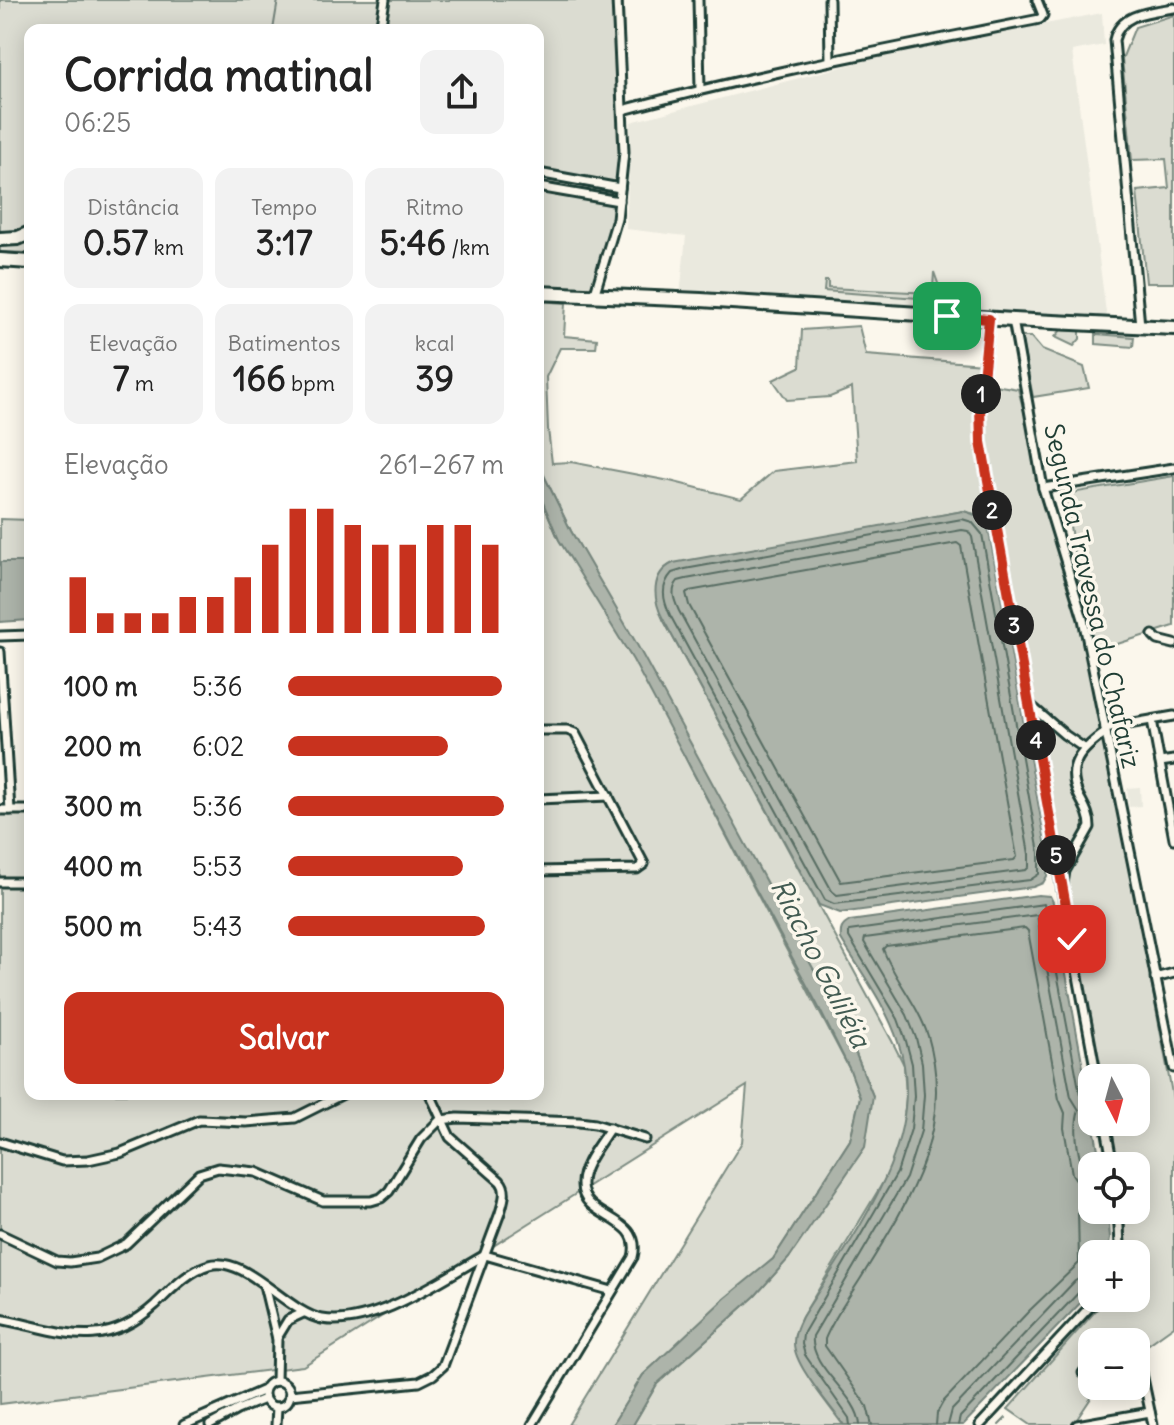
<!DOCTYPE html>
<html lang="pt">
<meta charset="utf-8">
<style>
:root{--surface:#fff;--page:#f2f2f2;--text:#222;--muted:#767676;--accent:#c8321e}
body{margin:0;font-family:Delius,sans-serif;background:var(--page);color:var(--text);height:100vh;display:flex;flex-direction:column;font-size:30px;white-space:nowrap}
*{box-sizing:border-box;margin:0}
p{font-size:26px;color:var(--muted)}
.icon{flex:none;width:44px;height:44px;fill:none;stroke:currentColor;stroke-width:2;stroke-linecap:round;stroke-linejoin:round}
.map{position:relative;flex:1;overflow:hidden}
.details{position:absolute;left:24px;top:24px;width:520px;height:1076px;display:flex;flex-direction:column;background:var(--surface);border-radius:16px;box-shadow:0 4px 20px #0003}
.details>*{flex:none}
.needle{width:52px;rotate:174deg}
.fabs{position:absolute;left:1078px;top:1064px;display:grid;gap:16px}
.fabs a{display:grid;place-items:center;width:72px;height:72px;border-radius:16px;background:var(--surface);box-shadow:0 4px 20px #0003;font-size:40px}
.pin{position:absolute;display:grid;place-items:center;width:68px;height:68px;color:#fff;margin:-34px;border-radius:16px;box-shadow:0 4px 12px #0006}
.km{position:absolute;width:40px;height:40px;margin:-20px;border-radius:50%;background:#222;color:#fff;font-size:22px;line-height:40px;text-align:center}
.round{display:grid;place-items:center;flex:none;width:84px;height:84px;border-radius:16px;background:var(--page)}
.head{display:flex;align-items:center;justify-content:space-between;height:136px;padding:0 40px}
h1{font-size:44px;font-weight:700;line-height:60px}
.figures{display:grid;grid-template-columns:repeat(3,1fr);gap:12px;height:136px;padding:8px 40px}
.figures div{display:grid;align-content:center;border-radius:16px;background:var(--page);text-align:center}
.figures b{font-size:34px;font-weight:700}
.figures small{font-size:22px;font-weight:400}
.figures p{font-size:22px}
.chart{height:224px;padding:16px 40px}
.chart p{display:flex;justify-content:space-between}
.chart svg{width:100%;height:144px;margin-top:8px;stroke:var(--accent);stroke-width:6}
.cta{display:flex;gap:16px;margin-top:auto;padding:16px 40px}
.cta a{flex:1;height:92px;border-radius:16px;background:var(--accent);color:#fff;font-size:32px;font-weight:700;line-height:92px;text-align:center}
ul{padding:0 40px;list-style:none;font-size:26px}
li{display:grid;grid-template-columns:128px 96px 1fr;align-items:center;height:60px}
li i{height:20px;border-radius:10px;background:var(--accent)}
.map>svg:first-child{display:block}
</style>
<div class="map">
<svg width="1174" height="1425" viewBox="0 0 1174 1425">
<rect width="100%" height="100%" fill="#fbf7ec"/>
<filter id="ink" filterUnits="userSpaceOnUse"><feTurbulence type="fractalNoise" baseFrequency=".0125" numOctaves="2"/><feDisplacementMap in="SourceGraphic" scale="16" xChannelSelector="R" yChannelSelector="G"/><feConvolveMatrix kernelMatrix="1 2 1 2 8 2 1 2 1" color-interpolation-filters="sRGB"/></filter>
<g filter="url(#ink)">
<g fill="#eae9de">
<polygon points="1102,13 1104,45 1072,51 1107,320 680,296 686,236 626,229 631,122 891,54"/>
<polygon points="1140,787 1141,806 1129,807 1127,788"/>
</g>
<g fill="#dbdcd1" stroke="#7d8c82" stroke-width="2">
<polygon points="0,0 623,0 625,153 620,207 592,294 538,289 538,30 30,30 30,233 0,235"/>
<polygon points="1174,15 1174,283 1146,283 1137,191 1169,188 1166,159 1132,160 1122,59 1135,27"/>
<polygon points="30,237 30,253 0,252 0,241"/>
<polygon points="934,272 940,289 938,295 932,299 824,291 825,281 828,281 828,288 932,293 935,290 933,288"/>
<path d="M538,301l28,2 -2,33 33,3 -1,9h-36l-14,29 2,52 4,34 19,-1 99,19 71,18 33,-28 83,-10 -5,-73 -22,9 -43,3 -14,-20 27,-13 2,-37 57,-4 7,29 117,9 -1,19 36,6 30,112 39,133 -22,-140 109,-18v150l-85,27 85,451v222l-38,27v-11h-44v44h7l-26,39h-42l-23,-16 99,-111h29v-44h-13l2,-28 -3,-16h14v-44h-23l-8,-44h31v-44h-39l-103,-558 -9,1 -10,-7 -12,-3 -295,55 -5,53 229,422 12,24 2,32 -3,31 -12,41 -89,148c-18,42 18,75 41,108h-210l24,-41 98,-88 34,-38 84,-162 -28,-69 -274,-496 -33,-68z"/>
<polygon points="1061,330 1080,331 1080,339 1074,346 1055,337"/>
<polygon points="1096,334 1134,337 1133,347 1096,344"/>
<polygon points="1021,337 1031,337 1042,350 1084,367 1089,388 1033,397"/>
<polygon points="538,491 559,540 639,662 690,767 850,1070 860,1097 850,1140 773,1259 643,1375 612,1425 568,1425 742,1142 747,1086 303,1366 0,1404 0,814 30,813 30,1094 538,1094"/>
<polygon points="0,519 30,520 30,562 0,562"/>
</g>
<g fill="#adb4aa" stroke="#74847b" stroke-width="2">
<polygon points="538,463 571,531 635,641 845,1027 873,1096 865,1147 789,1258 755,1296 657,1384 633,1425 612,1425 643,1375 725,1298 773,1259 850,1140 860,1097 850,1070 818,1006 633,660 559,540 538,491"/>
<path d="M963,511c13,3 20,7 26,20l58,321v24l-4,7 -10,4 -193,26 -21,-8 -156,-286c-10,-19 -13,-45 10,-56z"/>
<polygon points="0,562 30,562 30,620 0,622"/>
<path d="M1038,895l12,1 3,6 48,264h-9v44h16l2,29 -3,15h-15v35l-5,7 -124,129h-119c-14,-20 -51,-60 -50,-83 0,-9 4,-17 8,-25 49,-79 130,-178 96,-275 -12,-37 -37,-70 -57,-103 -1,-9 0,-13 9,-18z"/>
</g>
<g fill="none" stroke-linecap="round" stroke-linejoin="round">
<g stroke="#586d63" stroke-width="2">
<path d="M962,519l10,3 10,12 57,319v21l-9,6 -196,24 -9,-4 -155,-285c-7,-15 -10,-29 2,-42l13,-4z"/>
<path d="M962,530l6,1 4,6 57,317v13l-3,3 -189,25 -5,-4 -153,-280c-5,-11 -9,-20 -1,-30l8,-2z"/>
<polygon points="957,543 961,546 1017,857 1014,860 841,882 689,605 686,593 689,591"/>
<polyline points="850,1425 849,1418 805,1355 802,1344 803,1334 897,1173 911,1129 914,1096 912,1064 906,1041 898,1019 849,937 849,931 1044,904 1080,1094 1085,1101 1092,1102"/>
<path d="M860,1425c-2,-31 -51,-57 -47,-89l93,-158 15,-47 3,-36 -2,-32 -6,-25 -9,-23 -43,-73 1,-4 172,-23 34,182 8,13c-6,18 -2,57 13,71"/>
<path d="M872,1425l-5,-19 -42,-60v-7c8,-20 22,-39 34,-58 48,-77 97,-150 69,-245 -10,-32 -34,-57 -45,-87l3,-3 139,-18 3,3 31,168 6,14 -1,15 8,46 12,17 -6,18 1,54 -50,48 -86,91 -6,11 -1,12"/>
<polyline points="948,1425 952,1410 1075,1281 1084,1276 1092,1275"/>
<polyline points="958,1425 960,1417 1083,1288 1092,1285"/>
</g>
<g stroke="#74847b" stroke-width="2">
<polyline points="273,30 278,0"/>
<polyline points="999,1425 1006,1418"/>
</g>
<g stroke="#1f3d34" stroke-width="13">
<g id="street">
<polyline points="698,0 700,89"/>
<polyline points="829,0 830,61"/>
<polyline points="380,30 385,0"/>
<path d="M623,110c137,-37 277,-63 417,-91l3,-4 -6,-15"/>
<polyline points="538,173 620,188"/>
<polyline points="538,187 619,201"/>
<polyline points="594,296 617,219 624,152 617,0"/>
<polyline points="989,319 980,407 981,442 1062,890"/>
<polyline points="1013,320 1043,488 1083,619 1174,1068"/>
<path d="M1140,326l-26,-286c6,-27 36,-28 60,-32"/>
<polyline points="1043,488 1174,468"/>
<polyline points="1153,635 1158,640 1174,644"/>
<polyline points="0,636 30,635"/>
<polyline points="0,652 10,810"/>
<polyline points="1030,705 1065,735 1084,748"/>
<polyline points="1152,720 1174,839"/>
<polyline points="1105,728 1174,716"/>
<polyline points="538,730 567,730 575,733 644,864 637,869 538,871"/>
<polyline points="1160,762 1174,760"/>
<polyline points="538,799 609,796"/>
<polyline points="0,810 30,810"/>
<polyline points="0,882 30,882"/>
<polyline points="1155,978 1174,973"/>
<path d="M1097,1078l-35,-188 3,-19 25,-44c0,-12 -6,-21 -11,-31 -15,-31 3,-47 27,-64"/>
<polyline points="1105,1122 1113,1166"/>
<polyline points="0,1142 62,1161 88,1160 120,1153 199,1120 246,1122 295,1118 343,1094"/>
<polyline points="1118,1210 1120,1244 1118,1254"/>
<polyline points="0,1234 57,1261 70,1262 97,1258 126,1244 199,1174 218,1168 256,1172 323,1201 371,1201 381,1198 389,1191 421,1139 440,1120 458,1118 579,1122 595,1124 645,1139"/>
<polyline points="264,1285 277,1339 276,1381"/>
<path d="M0,1319c62,12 102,34 155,-14 15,-14 33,-34 54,-40 36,-11 77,47 113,54 51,9 120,-40 163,-64l127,36"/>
<polyline points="277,1338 288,1320 303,1313"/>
<polyline points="1136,1345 1153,1425"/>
<polyline points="1083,1373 1092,1363"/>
<circle cx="277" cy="1394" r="13"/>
<path d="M290,1395l129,-13 14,-7 10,-9 57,-153c3,-11 8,-23 0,-32l-50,-44 -20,-43"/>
<polyline points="184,1425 264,1390"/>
<polyline points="210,1425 237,1410 264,1399"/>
<polyline points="276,1425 277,1407"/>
<path d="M532,1425l101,-168c11,-42 -51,-37 -51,-72 -1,-19 18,-41 28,-57"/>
<polyline points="980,1425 1098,1298"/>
<polyline points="1077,1425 1150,1412"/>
</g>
</g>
<g stroke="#1f3d34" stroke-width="18">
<g id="primary">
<polyline points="0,239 18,238 30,233"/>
<polyline points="0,260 30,262"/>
<polyline points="538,293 701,300 1013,320 1174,328"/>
</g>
</g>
<use href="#street" stroke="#fbf7ec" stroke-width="7"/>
<use href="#primary" stroke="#fbf7ec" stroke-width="12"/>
</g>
</g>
<g fill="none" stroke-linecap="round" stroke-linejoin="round" filter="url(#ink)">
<g stroke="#fff" stroke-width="16">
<polyline id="route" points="947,316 989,319 980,407 981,442 1072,939"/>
</g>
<use href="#route" stroke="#c8321e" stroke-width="10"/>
</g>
<g text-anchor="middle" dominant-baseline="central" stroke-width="7" stroke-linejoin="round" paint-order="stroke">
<g font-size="26" fill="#1f3d34" stroke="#fbf7ec">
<text transform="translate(1093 596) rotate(77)">Segunda Travessa do Chafariz</text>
</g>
<g font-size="28" font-style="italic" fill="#425b52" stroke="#fbf7ec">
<text transform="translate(821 963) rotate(63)">Riacho Galiléia</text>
</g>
</g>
</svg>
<div class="fabs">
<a><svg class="needle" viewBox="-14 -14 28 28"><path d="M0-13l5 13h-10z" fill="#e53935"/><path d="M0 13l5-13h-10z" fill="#767676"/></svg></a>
<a><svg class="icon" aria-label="locate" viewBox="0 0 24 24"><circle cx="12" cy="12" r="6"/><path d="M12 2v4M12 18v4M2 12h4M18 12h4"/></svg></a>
<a>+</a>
<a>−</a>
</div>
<div class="pin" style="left:947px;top:316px;background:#1e9e55"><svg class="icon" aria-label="arrive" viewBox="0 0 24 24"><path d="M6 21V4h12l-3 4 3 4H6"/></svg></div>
<div class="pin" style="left:1072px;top:939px;background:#d93025"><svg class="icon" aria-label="check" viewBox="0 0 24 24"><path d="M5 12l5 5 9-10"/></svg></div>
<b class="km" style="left:981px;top:394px">1</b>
<b class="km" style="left:992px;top:510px">2</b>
<b class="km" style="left:1014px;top:625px">3</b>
<b class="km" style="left:1036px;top:740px">4</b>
<b class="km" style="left:1056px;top:855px">5</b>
<section class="details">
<div class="head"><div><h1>Corrida matinal</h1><p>06:25</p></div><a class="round"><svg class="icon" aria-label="share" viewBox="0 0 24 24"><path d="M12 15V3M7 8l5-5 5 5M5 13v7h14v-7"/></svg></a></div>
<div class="figures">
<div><p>Distância</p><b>0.57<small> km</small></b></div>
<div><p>Tempo</p><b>3:17</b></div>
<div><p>Ritmo</p><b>5:46<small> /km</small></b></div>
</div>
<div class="figures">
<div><p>Elevação</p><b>7<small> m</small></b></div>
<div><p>Batimentos</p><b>166<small> bpm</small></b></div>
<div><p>kcal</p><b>39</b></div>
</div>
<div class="chart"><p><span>Elevação</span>261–267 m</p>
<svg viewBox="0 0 160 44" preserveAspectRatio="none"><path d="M5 44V27M15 44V38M25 44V38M35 44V38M45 44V33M55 44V33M65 44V27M75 44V17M85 44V6M95 44V6M105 44V11M115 44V17M125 44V17M135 44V11M145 44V11M155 44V17"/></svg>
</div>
<ul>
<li><b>100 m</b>5:36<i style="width:99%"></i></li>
<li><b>200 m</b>6:02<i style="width:74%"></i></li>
<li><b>300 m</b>5:36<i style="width:100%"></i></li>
<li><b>400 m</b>5:53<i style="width:81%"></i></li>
<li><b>500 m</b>5:43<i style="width:91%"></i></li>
</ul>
<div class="cta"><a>Salvar</a></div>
</section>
</div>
